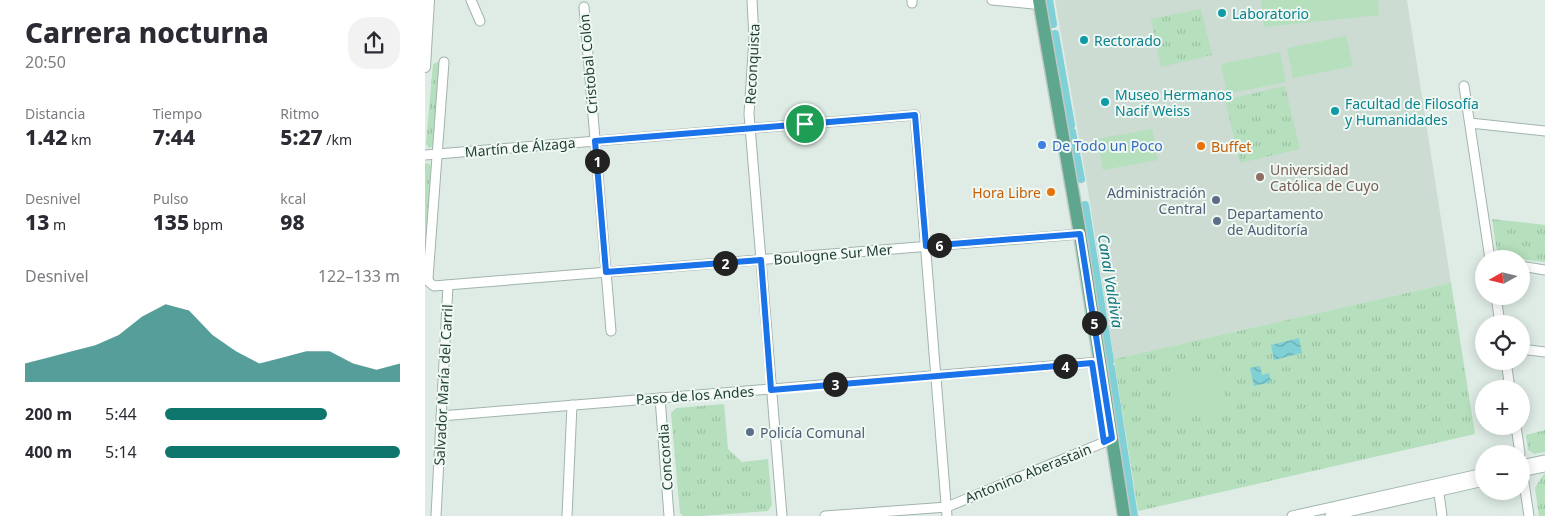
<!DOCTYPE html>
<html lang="es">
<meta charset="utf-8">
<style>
:root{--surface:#fff;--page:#f2f2f3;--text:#2b2b33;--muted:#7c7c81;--accent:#0f766e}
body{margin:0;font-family:"Noto Sans",sans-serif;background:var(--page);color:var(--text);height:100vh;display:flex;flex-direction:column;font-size:19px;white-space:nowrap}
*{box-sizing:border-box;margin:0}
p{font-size:16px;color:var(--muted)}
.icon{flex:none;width:28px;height:28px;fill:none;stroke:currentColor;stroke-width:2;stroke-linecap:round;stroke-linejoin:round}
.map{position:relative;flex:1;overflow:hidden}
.side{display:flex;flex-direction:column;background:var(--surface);width:425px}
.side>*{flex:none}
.needle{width:32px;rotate:262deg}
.fabs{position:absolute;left:1050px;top:250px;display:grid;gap:10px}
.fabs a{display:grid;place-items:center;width:55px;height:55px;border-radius:50%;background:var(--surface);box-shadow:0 2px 12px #0003;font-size:25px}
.pin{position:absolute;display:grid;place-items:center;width:42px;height:42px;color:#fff;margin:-21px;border:2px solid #fff;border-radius:50%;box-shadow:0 1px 5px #0007}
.km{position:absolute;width:25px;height:25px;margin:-12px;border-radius:50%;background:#222;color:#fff;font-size:14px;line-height:25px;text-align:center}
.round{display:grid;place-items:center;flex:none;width:52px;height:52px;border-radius:20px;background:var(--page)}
.head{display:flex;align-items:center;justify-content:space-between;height:85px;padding:0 25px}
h1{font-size:28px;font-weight:800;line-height:38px}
.figures{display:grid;grid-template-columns:repeat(3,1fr);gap:8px;height:85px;padding:5px 25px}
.figures div{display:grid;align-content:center}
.figures b{font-size:21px;font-weight:800}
.figures small{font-size:14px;font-weight:400}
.figures p{font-size:14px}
.chart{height:140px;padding:10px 25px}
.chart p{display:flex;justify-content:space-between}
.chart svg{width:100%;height:90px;margin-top:5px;fill:var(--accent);opacity:.7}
ul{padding:0 25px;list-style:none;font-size:16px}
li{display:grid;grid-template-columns:80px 60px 1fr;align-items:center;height:38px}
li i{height:12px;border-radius:6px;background:var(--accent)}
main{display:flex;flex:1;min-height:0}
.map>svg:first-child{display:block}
</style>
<main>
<section class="side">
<div class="head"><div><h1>Carrera nocturna</h1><p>20:50</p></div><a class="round"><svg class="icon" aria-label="share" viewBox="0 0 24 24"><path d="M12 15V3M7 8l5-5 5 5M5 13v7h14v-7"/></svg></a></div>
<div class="figures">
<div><p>Distancia</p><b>1.42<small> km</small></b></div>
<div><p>Tiempo</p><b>7:44</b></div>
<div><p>Ritmo</p><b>5:27<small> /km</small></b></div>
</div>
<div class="figures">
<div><p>Desnivel</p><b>13<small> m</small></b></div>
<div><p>Pulso</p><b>135<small> bpm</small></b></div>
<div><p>kcal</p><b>98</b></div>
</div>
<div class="chart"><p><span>Desnivel</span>122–133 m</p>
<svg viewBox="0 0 160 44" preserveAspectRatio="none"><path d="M0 44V35L10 32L20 29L30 26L40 21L50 12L60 6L70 9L80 21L90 29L100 35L110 32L120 29L130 29L140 35L150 38L160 35V44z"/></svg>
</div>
<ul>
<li><b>200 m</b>5:44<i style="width:69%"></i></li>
<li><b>400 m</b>5:14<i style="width:100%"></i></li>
</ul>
</section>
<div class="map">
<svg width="1120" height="516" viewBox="0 0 1120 516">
<defs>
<pattern id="grass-tufts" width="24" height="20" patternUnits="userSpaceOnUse" patternTransform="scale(1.25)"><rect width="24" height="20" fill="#b5dfbd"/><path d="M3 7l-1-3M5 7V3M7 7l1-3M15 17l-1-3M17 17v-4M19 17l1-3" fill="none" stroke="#9bc0a3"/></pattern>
<pattern id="water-waves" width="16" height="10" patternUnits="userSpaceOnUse" patternTransform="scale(1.25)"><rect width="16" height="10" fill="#80d0d7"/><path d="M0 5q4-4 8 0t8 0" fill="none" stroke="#68aaaf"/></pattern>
</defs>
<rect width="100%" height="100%" fill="#deece5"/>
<polygon fill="#ccdcd3" points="630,0 982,0 1026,283 689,359 662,184"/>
<g fill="url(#grass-tufts)">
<polygon points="776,9 787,55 736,67 726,19"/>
<polygon points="15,61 8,146 4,148 1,144 8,64"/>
<polygon points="860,86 875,149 815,163 800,100"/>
<polygon points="0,163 5,164 6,167 0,247"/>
<polygon points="1067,219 1120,225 1120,262 1077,257 1072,252"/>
<polygon points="1026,283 1050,434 713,511 689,359"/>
<polygon points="299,404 303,449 317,462 343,459 347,505 343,511 277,516 258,516 255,513 246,413 251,408"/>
<polygon points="1120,430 1120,452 1109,454 1103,450 1101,435"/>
<polygon points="1120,474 1120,516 1114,516 1110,488 1118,475"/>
</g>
<g fill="#b5dfbd">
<polygon points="836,0 953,0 954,15 839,27"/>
<polygon points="921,36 928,66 868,78 862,48"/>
<polygon points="855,52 861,82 802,94 796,64"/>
<polygon points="727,129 733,160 678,170 672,139"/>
<polygon points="794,367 802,408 753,417 745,377"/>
</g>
<g fill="url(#water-waves)">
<polygon points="874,338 877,353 849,360 846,345"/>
<polygon points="835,366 837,375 844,373 846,382 829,386 825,368"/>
</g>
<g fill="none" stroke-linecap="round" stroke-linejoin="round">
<g stroke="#80d0d7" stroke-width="8">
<polyline points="624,0 628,24"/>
<polyline points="630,34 646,125"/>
<polyline points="647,132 656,179"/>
<polyline points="660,205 685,361"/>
<polyline points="686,368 709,516"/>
</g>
<g stroke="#a1b4ac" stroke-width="11">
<g id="minor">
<polyline points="46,0 55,21"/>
<polyline points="327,0 329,38 324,114 357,516"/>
<polyline points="567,0 608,4"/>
<polyline points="487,3 487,0"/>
<polyline points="159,7 186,331"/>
<polyline points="19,62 3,278 4,282 9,286 655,234"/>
<polyline points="1039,86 1065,259"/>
<polyline points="1045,123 1120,131"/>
<polyline points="0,155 490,115 522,516"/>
<polyline points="1096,266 1120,270"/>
<polyline points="1071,296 1075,324"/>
<polyline points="1096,349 1120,352"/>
<polyline points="1081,361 1085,389"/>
<polyline points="235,398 244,516"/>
<polyline points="16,416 675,362"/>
<polyline points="1091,426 1095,454"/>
<polyline points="1096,463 1104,516"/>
<polyline points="1096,465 1120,460"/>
<polyline points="1096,472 1120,467"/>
<polyline points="1013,486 1017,516"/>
<polyline points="11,516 23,285"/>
<polyline points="142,516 147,405"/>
<polyline points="400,516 522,507 687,439"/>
<polyline points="867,516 1059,473"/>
<polyline points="905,516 1059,481"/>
</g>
</g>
<g stroke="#a1b4ac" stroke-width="12">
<polyline id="tertiary" points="0,67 4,0"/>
</g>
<g stroke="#c0c9c6" stroke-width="15">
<polyline id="primary" points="614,0 655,234 699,516"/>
</g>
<use href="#minor" stroke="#fff" stroke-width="9"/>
<use href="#tertiary" stroke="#fff" stroke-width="10"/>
<use href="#primary" stroke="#5ea68e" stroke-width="12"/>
</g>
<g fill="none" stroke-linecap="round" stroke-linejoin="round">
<g stroke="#fff" stroke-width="10">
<polygon id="route" points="490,115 501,246 655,234 687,438 679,442 667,363 346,390 336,260 181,272 170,141"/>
</g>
<use href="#route" stroke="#1a73e8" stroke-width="6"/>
</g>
<g fill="#0f9aa8" stroke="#eff8f3" stroke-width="2">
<circle cx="797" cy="13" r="5"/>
<circle cx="659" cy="40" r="5"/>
<circle cx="680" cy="102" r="5"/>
<circle cx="910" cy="111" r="5"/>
</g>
<circle fill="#3f7fe0" stroke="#eff8f3" stroke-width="2" cx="617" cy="145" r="5"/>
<g fill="#e8710a" stroke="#eff8f3" stroke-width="2">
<circle cx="776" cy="146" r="5"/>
<circle cx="626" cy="192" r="5"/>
</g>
<circle fill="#8d6e63" stroke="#eff8f3" stroke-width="2" cx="835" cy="177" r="5"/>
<g fill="#5c6f8a" stroke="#eff8f3" stroke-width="2">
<circle cx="791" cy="200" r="5"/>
<circle cx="792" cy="221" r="5"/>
<circle cx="325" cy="432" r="5"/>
</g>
<g text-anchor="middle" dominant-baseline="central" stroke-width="4" stroke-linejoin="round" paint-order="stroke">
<g font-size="14" fill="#0d838f" stroke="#eff8f3" text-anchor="start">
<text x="807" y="13">Laboratorio</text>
<text x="669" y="40">Rectorado</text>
<text x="690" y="94">Museo Hermanos<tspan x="690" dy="16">Nacif Weiss</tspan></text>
<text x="920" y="103">Facultad de Filosofía<tspan x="920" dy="16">y Humanidades</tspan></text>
</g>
<g font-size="14" fill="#1e3d32" stroke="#eff8f3">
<text transform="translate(163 64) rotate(-95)">Cristobal Colón</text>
<text transform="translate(327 64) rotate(-87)">Reconquista</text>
<text transform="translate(95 147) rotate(-5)">Martín de Álzaga</text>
<text transform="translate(408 254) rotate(-5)">Boulogne Sur Mer</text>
<text transform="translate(18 385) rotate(-87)">Salvador María del Carril</text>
<text transform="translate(270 395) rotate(-4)">Paso de los Andes</text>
<text transform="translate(240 457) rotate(-94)">Concordia</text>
<text transform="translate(603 473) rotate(-22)">Antonino Aberastain</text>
</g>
<g font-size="14" fill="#366cbe" stroke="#eff8f3" text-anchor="start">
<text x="627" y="145">De Todo un Poco</text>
</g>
<g font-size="14" fill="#c56008" stroke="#eff8f3" text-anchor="start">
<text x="786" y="146">Buffet</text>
<text x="616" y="192" text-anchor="end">Hora Libre</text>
</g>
<g font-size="14" fill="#785e54" stroke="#eff8f3" text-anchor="start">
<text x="845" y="169">Universidad<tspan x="845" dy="16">Católica de Cuyo</tspan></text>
</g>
<g font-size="14" fill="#4e5e75" stroke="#eff8f3" text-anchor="start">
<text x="781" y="192" text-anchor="end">Administración<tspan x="781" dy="16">Central</tspan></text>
<text x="802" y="213">Departamento<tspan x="802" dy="16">de Auditoría</tspan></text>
<text x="335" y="432">Policía Comunal</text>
</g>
<g font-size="15" font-style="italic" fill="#12757f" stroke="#eff8f3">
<text transform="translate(686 281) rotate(81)">Canal Valdivia</text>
</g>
</g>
</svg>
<div class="fabs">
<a><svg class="needle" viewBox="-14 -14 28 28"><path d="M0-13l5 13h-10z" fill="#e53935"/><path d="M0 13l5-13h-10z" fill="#7c7c81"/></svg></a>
<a><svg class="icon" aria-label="locate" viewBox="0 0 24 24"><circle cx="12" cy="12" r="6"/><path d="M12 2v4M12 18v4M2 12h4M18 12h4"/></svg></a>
<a>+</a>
<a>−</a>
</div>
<div class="pin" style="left:380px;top:124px;background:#1e9e55"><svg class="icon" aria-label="arrive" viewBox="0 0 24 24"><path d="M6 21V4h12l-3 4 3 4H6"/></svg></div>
<b class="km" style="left:172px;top:161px">1</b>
<b class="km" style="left:300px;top:263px">2</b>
<b class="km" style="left:410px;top:384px">3</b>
<b class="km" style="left:640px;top:366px">4</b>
<b class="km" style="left:669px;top:323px">5</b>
<b class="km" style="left:514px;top:245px">6</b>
</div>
</main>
